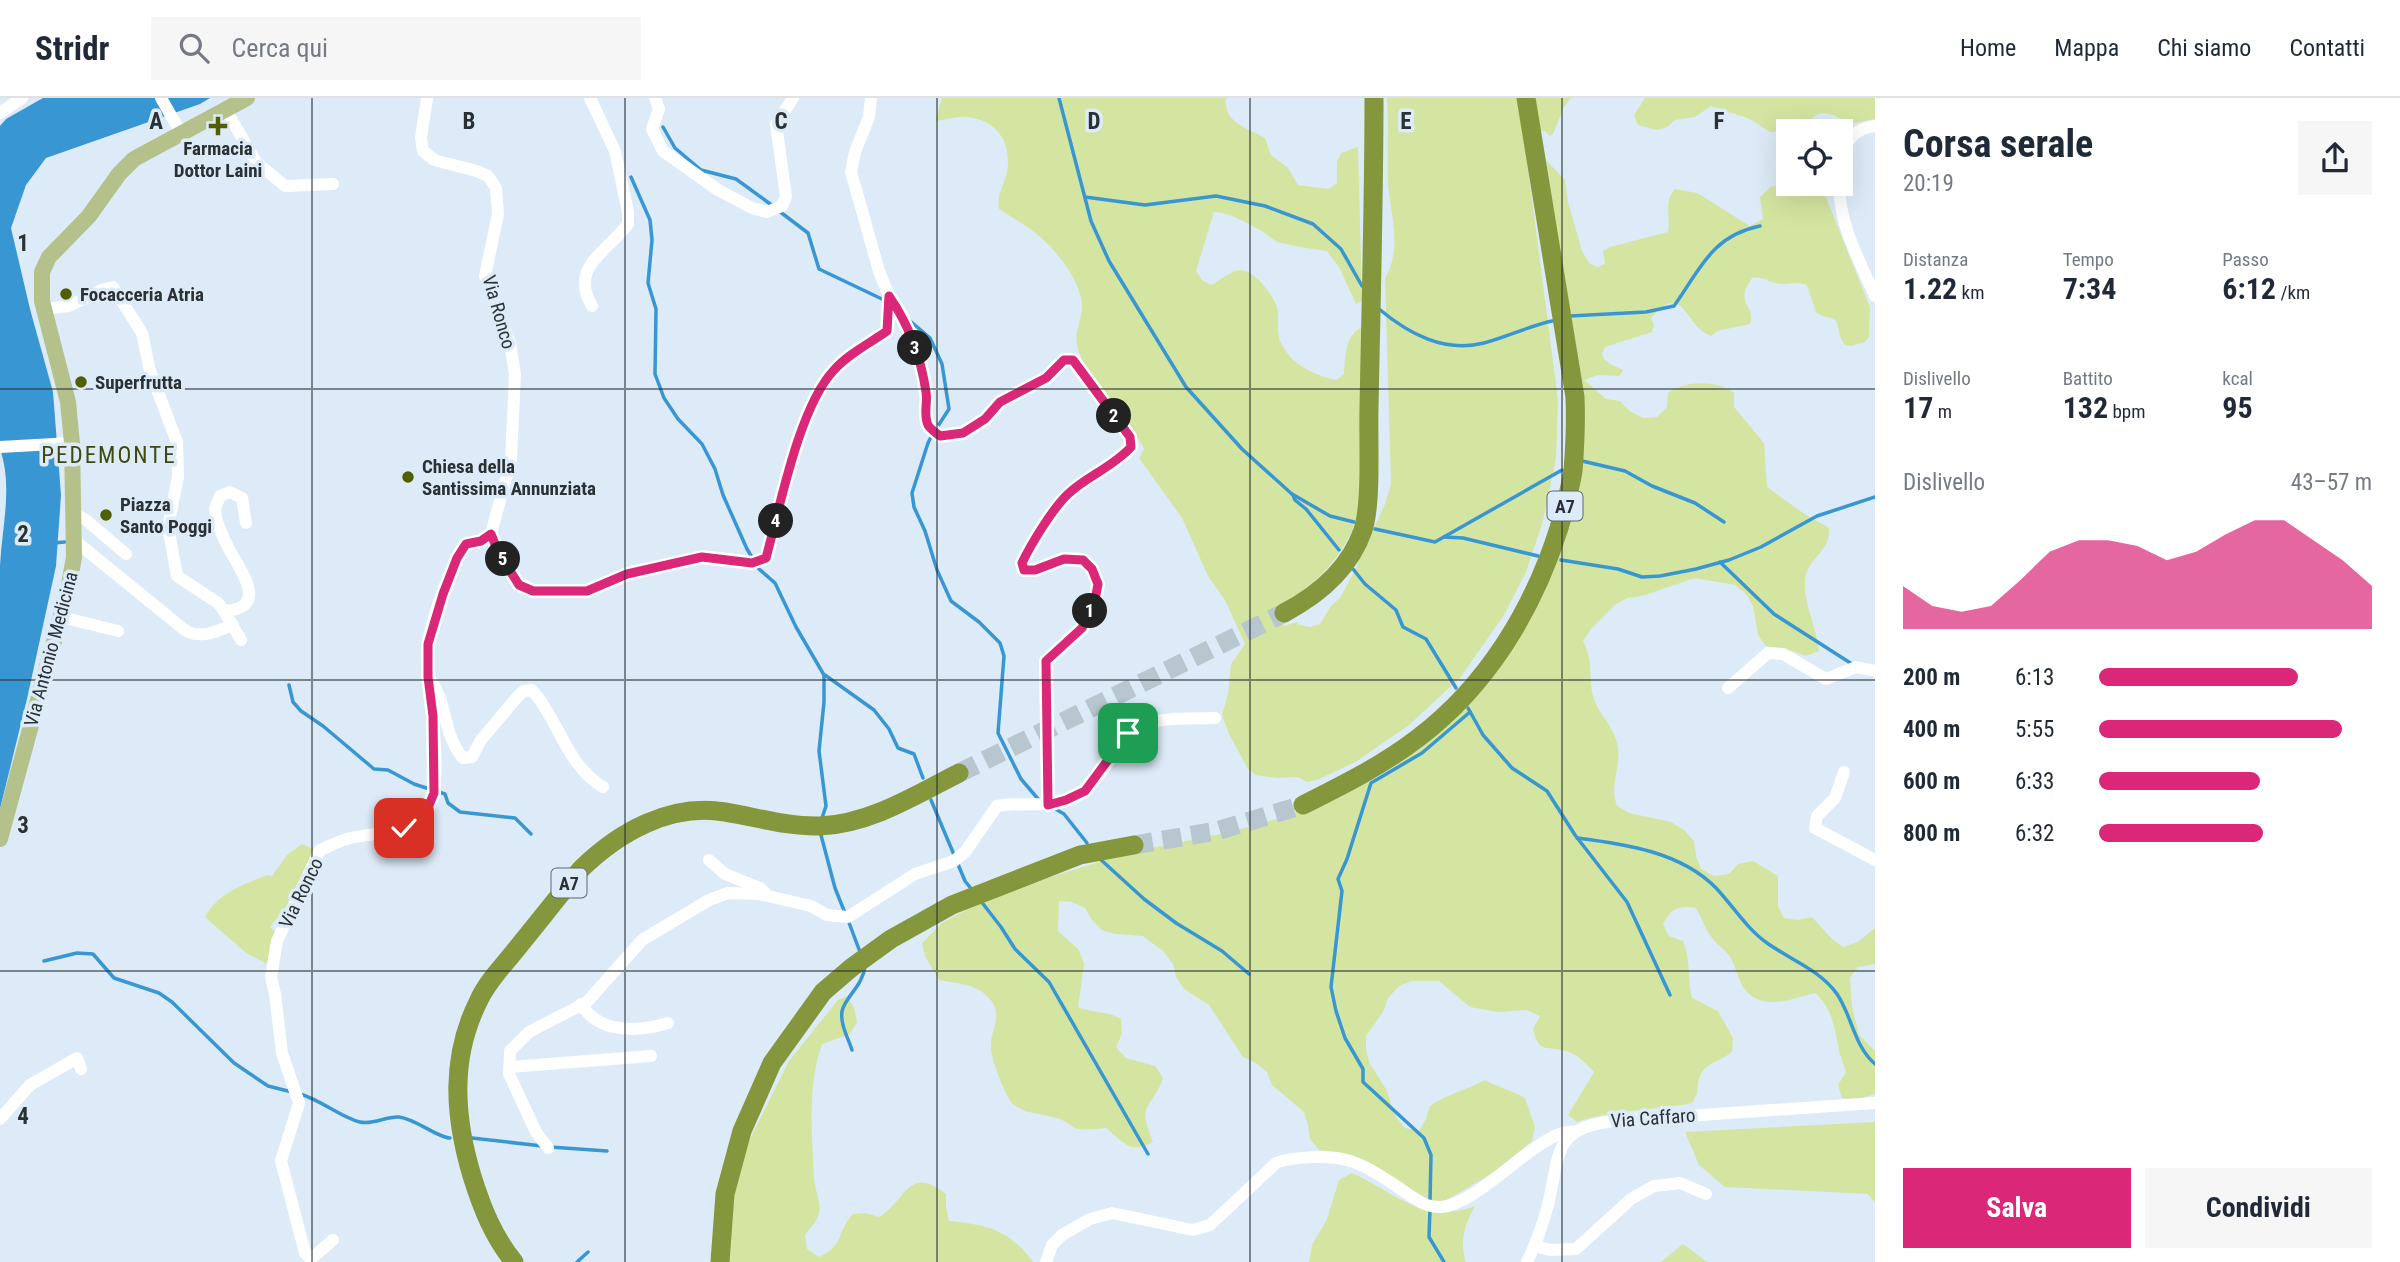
<!DOCTYPE html>
<html lang="it">
<meta charset="utf-8">
<style>
:root{--surface:#fff;--page:#f6f6f7;--text:#1f2937;--muted:#747a83;--line:#e0e1e3;--accent:#db2777}
body{margin:0;font-family:"Roboto Condensed",sans-serif;background:var(--page);color:var(--text);height:100vh;display:flex;flex-direction:column;font-size:26px;white-space:nowrap}
*{box-sizing:border-box;margin:0}
p{font-size:23px;color:var(--muted)}
.icon{flex:none;width:38px;height:38px;fill:none;stroke:currentColor;stroke-width:2;stroke-linecap:round;stroke-linejoin:round}
.map{position:relative;flex:1;overflow:hidden}
.drawer{display:flex;flex-direction:column;background:var(--surface);width:525px}
.drawer>*{flex:none}
.controls{position:absolute;left:1776px;top:21px;display:grid;gap:14px}
.controls a{display:grid;place-items:center;width:77px;height:77px;border-radius:0px;background:var(--surface);box-shadow:0 7px 28px #0002;font-size:35px}
.pin{position:absolute;display:grid;place-items:center;width:60px;height:60px;color:#fff;margin:-30px;border-radius:14px;box-shadow:0 4px 10px #0006}
.km{position:absolute;width:35px;height:35px;margin:-18px;border-radius:50%;background:#222;color:#fff;font-size:19px;line-height:35px;text-align:center}
.round{display:grid;place-items:center;flex:none;width:74px;height:74px;border-radius:0px;background:var(--page)}
.overview{display:flex;align-items:center;justify-content:space-between;height:119px;padding:0 28px}
h1{font-size:38px;font-weight:700;line-height:52px}
.metrics{display:grid;grid-template-columns:repeat(3,1fr);gap:10px;height:119px;padding:7px 28px}
.metrics div{display:grid;align-content:center}
.metrics b{font-size:30px;font-weight:700}
.metrics small{font-size:19px;font-weight:400}
.metrics p{font-size:19px}
.chart{height:196px;padding:14px 28px}
.chart p{display:flex;justify-content:space-between}
.chart svg{width:100%;height:126px;margin-top:7px;fill:var(--accent);opacity:.7}
.button{display:flex;gap:14px;margin-top:auto;padding:14px 28px}
.button a{flex:1;height:80px;border-radius:0px;background:var(--accent);color:#fff;font-size:28px;font-weight:700;line-height:80px;text-align:center}
.button a+a{background:var(--page);color:var(--text)}
ul{padding:0 28px;list-style:none;font-size:23px}
li{display:grid;grid-template-columns:112px 84px 1fr;align-items:center;height:52px}
li i{height:18px;border-radius:9px;background:var(--accent)}
header{display:flex;align-items:center;gap:42px;box-sizing:border-box;height:98px;padding:0 35px;background:var(--surface);border-bottom:2px solid var(--line)}
header strong{font-size:33px}
nav{display:flex;gap:38px;margin-inline-start:auto;font-size:24px}
.search{width:490px;height:63px;background:var(--page);display:flex;align-items:center;gap:18px;box-sizing:border-box;padding:0 24px;border-radius:0px;color:var(--muted);font-size:26px}
main{display:flex;flex:1;min-height:0}
.map>svg:first-child{display:block}
</style>
<header>
<strong>Stridr</strong>
<div class="search"><svg class="icon" aria-label="search" viewBox="0 0 24 24"><circle cx="10" cy="10" r="6"/><path d="M15 15l6 6"/></svg>Cerca qui</div>
<nav><a>Home</a><a>Mappa</a><a>Chi siamo</a><a>Contatti</a></nav>
</header>
<main>
<div class="map">
<svg width="1875" height="1164" viewBox="0 0 1875 1164">
<rect width="100%" height="100%" fill="#dcebf7"/>
<g fill="#d4e5a1">
<path d="M942,0h284c-3,25 22,30 39,40l6,17 17,13 10,17 31,4 8,-6v-21l4,-9 17,-6 4,154 -6,3 -17,-37 -12,-16c-15,-2 -35,-5 -49,-9 -7,-3 -12,-9 -18,-12 -14,-7 -31,-18 -46,-18l-18,59 6,9 9,5c9,-4 19,-14 29,-15 15,0 34,26 37,38 3,12 -2,25 5,37 11,21 33,30 54,35l8,-6c1,-16 1,-41 20,-48 0,34 -1,68 -1,102 0,28 2,58 -5,85 -11,42 -45,75 -82,95l8,18 13,-4 2,3 11,2 10,-3 11,-18 9,-8 14,-26 31,-68 6,-20 -6,-206c18,-30 5,-64 3,-97 -1,-28 1,-55 -1,-83h184l-7,9 -11,27 -3,2 -5,-5 -22,-1 35,270 -2,58 -13,63 -17,51 -22,43 -44,63 -51,47 -52,36 -40,19 -10,2 -9,-5 -21,1 -21,-3 -8,-6 -19,-35 -7,-19 6,-21 3,-30 14,-20 -20,-44 -17,-24 -26,-58 -43,-60 5,-9 -5,-9c-21,-28 -52,-59 -62,-94 -3,-15 6,-28 5,-43 -3,-24 -25,-52 -43,-67 -12,-11 -27,-18 -40,-27 -3,-14 5,-23 8,-37 5,-29 -9,-51 -39,-55 -10,-1 -23,3 -33,4z"/>
<path d="M1645,0h230v21l-25,5c-11,-7 -29,-18 -39,-4 -2,3 -3,8 -5,11l-36,1 -20,-13 -39,-13 -16,11 -20,3 -8,7 -10,3 -19,-5 -4,-10z"/>
<path d="M1546,62l19,20 3,22 14,49 8,13 8,3 7,-3 -2,-13 7,-4 58,-15c3,-15 -5,-30 7,-43l22,4 53,33 13,-7 -3,-22 10,-10 18,-4 24,1 11,6 47,117 -1,30 -4,5 -14,4 -6,-1c-7,-8 -5,-17 -10,-26l-13,-3 -6,-4 -9,-27c-14,-5 -19,1 -31,-2 -9,-2 -15,-7 -24,-5 -19,27 4,24 -2,46l-33,7 -6,5c-26,-8 -27,-57 -60,-18l3,7 -2,7 -47,15 -3,6 2,6 6,5 13,6 -4,6 -21,-1 -14,5 22,19 14,2 10,10 13,7 14,-1 10,-10 1,-14c18,-13 49,-13 66,0v14l30,36 3,44 36,26 26,15c0,5 0,11 -3,16 -7,13 -20,20 -21,37 -2,21 12,47 14,70l-13,5 -13,-5 -27,-5 -8,-11 -5,-29 -7,-12 -11,-9 -40,-7 -53,18 -15,2 -12,7 -24,24 -8,12c12,23 4,37 11,58 6,17 22,30 24,49 3,21 -9,35 -1,58l12,7 42,9 13,8 10,11 2,15 5,13 13,7 15,-2 9,-10 15,-3 25,15v30l6,12 14,2 14,-3 20,22 11,8 15,-5 17,-14v36l-17,3 -8,11 2,29 7,28 16,16v43l-19,6 -14,-2 -4,-13 8,-13c-3,-9 -7,-18 -8,-27 -4,-21 -7,-38 -23,-52 -21,5 -49,18 -68,-1 -9,-9 -10,-24 -17,-35 -6,-9 -17,-15 -22,-25 -5,-8 -7,-16 -12,-24 -17,-3 -25,0 -33,16l6,12 14,5c8,18 4,37 9,57l26,13 15,27 -1,14c-10,8 -28,12 -32,24 -5,12 2,13 -8,27 -39,8 -78,6 -115,19l-9,-7 26,-43c-9,-10 -19,-20 -33,-22 -19,-4 -22,2 -28,-21l7,-13 -14,-6 -28,2 -28,-5 -31,-26h-28l-12,5 -11,12 -5,14 -17,24v14l4,14 16,25 10,28 9,11 14,3 7,-12 4,-13c17,-12 37,-16 55,-26 13,8 27,10 40,18l10,29 -3,14 -38,31 -51,30 -14,-2 -76,-45 -34,-5 -9,-11 -2,-14 -4,-13 -32,-27 -5,-13 -11,-9 -13,-6 -34,-52 -25,-16 -8,-12 -3,-13 -9,-12 -21,-16 -28,-2 -13,-4 -10,-10 -7,-12 -13,-6 -13,-1 -1,30 21,19 5,14 -6,43c17,7 27,3 43,12l1,15 -6,13 10,11 29,8 8,12c-12,34 -27,23 -10,64 -24,13 -29,0 -47,-14 -9,1 -20,2 -28,1 -5,-1 -9,-6 -14,-8 -16,-8 -37,-5 -51,-17 -7,-5 -22,-46 -22,-55 -2,-19 14,-33 -2,-51 -14,-15 -31,-14 -50,-18l-14,-24 -3,-13 20,-20 35,-19 57,-22 98,-30 94,-19 61,-17 46,-16 47,-24 43,-30 38,-34 108,-187 -6,-238z"/>
<path d="M302,746l13,6 -16,40 -29,37 7,7 -10,30 -22,-12 -40,-35c13,-24 39,-33 63,-42l4,1 15,-21z"/>
<path d="M847,898l7,12 3,14 -7,12 -28,10c-15,42 -10,91 -8,135 1,10 7,23 5,33 -1,9 -9,16 -14,23l2,14 12,8c27,-13 17,-25 34,-43l13,-1 13,4c28,-17 29,-53 67,-23v14l3,13c38,4 60,8 84,41h-304v-46l12,-59 48,-96 49,-61z"/>
<polygon points="1875,1024 1875,1105 1868,1096 1725,1089 1699,1067 1685,1034"/>
<path d="M1352,1075c45,20 69,52 123,33 -10,18 -16,35 -9,56h-157l3,-17 15,-26 12,-39z"/>
<polygon points="1683,1146 1707,1164 1661,1164"/>
</g>
<path fill="#3897d2" d="M43,0h167l-10,6 -154,54 -20,27 -15,43 19,81 23,83 8,103 -5,71 -29,133 -27,110c0,-81 0,-162 0,-243 2,-40 13,-79 0,-117v-323l6,-7z"/>
<g fill="none" stroke-linecap="round" stroke-linejoin="round">
<g stroke="#3897d2" stroke-width="3.5">
<polyline points="1059,0 1091,123 1109,163 1186,289 1242,351 1293,397 1295,402 1306,411 1339,452"/>
<polyline points="663,29 675,50 701,72 736,81 773,108"/>
<polyline points="631,79 650,122 652,142 648,185 656,211 655,276 664,300 678,321 702,346 715,371 723,397 747,451 759,471 775,485 796,529 824,577 824,604 819,653 826,708 822,720"/>
<polyline points="1085,99 1145,107 1216,98 1265,108 1313,126 1341,151 1362,188"/>
<polyline points="779,113 808,135 819,171 884,202"/>
<path d="M1379,211c30,25 65,44 105,34 23,-6 45,-17 68,-22"/>
<path d="M1570,218l76,-4 28,-6c26,-36 37,-70 86,-80"/>
<polyline points="909,222 930,240 942,266 949,311 936,331"/>
<polyline points="932,337 928,345 912,395 914,409 925,433 937,472 951,503 979,524 1000,545 1004,558 998,635 1021,681 1039,702"/>
<polyline points="1582,363 1625,373 1652,388 1695,405 1724,424"/>
<polyline points="1292,396 1330,418 1354,424"/>
<polyline points="1375,431 1435,444 1562,372"/>
<polyline points="1444,439 1463,440 1538,458"/>
<polyline points="53,445 65,444"/>
<polyline points="1561,462 1618,471 1642,479 1660,478 1696,471 1729,462 1761,449 1817,418 1875,399"/>
<polyline points="1720,464 1774,516 1852,566"/>
<polyline points="1353,471 1365,486 1396,512 1403,529 1426,541 1456,590"/>
<polyline points="825,577 874,612 889,631 898,650 914,656 923,680"/>
<polyline points="289,587 293,604 301,613 323,628 374,671 388,672 414,686 445,696 448,705 460,714 515,720 531,736"/>
<polyline points="1468,610 1483,637 1512,670 1547,693 1575,737 1627,804 1670,897"/>
<polyline points="931,702 965,783 973,793"/>
<polyline points="1052,709 1064,716 1087,745"/>
<polyline points="821,737 835,790 845,815"/>
<path d="M1577,740c48,6 104,14 139,50 17,18 31,41 51,55 24,17 53,27 70,51 15,22 17,52 38,70"/>
<polyline points="1099,760 1144,801 1176,825 1222,853 1249,876"/>
<polyline points="980,802 1001,829 1015,851 1049,884 1148,1056"/>
<polyline points="848,822 860,854"/>
<polyline points="44,863 77,855 93,856 114,880 159,895 172,904 234,965 268,988 292,994"/>
<path d="M852,952c-4,-12 -12,-26 -10,-39 3,-14 21,-25 23,-45"/>
<path d="M300,996c21,6 44,25 60,28 14,3 26,-6 39,-5 17,2 39,21 51,21"/>
<polyline points="472,1040 542,1048"/>
<polyline points="550,1049 607,1053"/>
<polyline points="1430,1103 1431,1057 1424,1040 1363,984 1363,971 1345,940 1336,913 1331,889 1342,793 1338,781 1347,761 1371,685 1422,655 1470,614"/>
<polyline points="1430,1111 1429,1139 1444,1164"/>
<polyline points="577,1164 588,1154"/>
</g>
<g stroke="#b8c6d0" stroke-width="19" stroke-dasharray="19 10" stroke-linecap="butt">
<polyline points="959,675 1284,515"/>
<polyline points="1134,747 1217,733 1303,707"/>
</g>
<g stroke="#fff" stroke-width="12">
<polyline points="161,0 181,35"/>
<path d="M590,0l25,53 13,61v12c-22,29 -59,43 -36,82"/>
<polyline points="655,0 659,11 652,31 663,53 718,92 752,110 767,114 782,108 786,99 776,26 793,0"/>
<path d="M871,0l-2,19 -14,35 -4,20 28,99 10,25 14,21 19,52 5,30 -2,15 4,13 11,9 23,-3 22,-14 15,-17 47,-24 17,-18h9l57,77 1,10c-18,20 -44,29 -63,47 -15,14 -37,50 -46,69l2,7h11l29,-11 19,1 9,9 6,15 -3,16 -13,29 -35,32 1,144"/>
<polyline points="226,12 256,64 285,88 333,86"/>
<polyline points="0,15 22,0"/>
<path d="M1841,61c5,-19 13,-30 34,-33"/>
<path d="M1839,86c0,40 20,76 36,112"/>
<polyline points="44,211 69,208 101,192 113,189 142,235 150,273 177,344 178,379 168,429 177,478 218,505 224,513 241,542"/>
<polyline points="0,349 72,345"/>
<polyline points="73,415 86,422 126,456"/>
<path d="M491,436l7,18 21,33 14,6h54l40,-17 76,-17 49,6 14,-5c13,-49 34,-155 69,-190 14,-14 35,-25 52,-37l2,-35"/>
<path d="M74,442l112,91c16,8 31,0 47,-6"/>
<path d="M224,513c46,-2 17,-40 5,-62 -5,-9 -9,-20 -13,-30l-1,-11 5,-12 10,-4 12,6 4,25"/>
<polyline points="61,519 118,533"/>
<path d="M428,579c20,23 14,57 35,81l9,-1 9,-17 38,-45 5,-4 8,-1c27,30 34,75 71,97"/>
<polyline points="1728,590 1768,555 1783,556 1826,581 1856,569 1875,573"/>
<polyline points="1844,674 1835,700 1817,718 1815,730 1875,762"/>
<polyline points="709,762 725,776 760,790 765,795"/>
<path d="M581,906c18,30 58,28 87,19"/>
<polyline points="510,969 651,958"/>
<polyline points="0,1021 30,987 77,960 81,971"/>
<path d="M548,1050l-12,-16 -27,-58 1,-23 19,-19 58,-30 55,-62 67,-40 19,-7 31,1 52,12 16,9 21,2 67,-43 39,-13 11,-9 32,-46c17,-3 32,-1 49,-2 41,-1 61,-40 82,-71 26,-18 57,-14 87,-15"/>
<path d="M333,1142l-22,19 -6,-6 -24,-92 18,-58 -17,-50 -7,-59 -4,-17 6,-36 43,-91c10,-4 19,-9 30,-12 24,-5 46,-3 66,-18 41,-30 4,-131 12,-176 5,-32 21,-73 38,-100l15,-3 10,-7 20,-74 4,-86 -5,-31 -25,-67 13,-62 -2,-26 -8,-12 -11,-5 -43,-11 -11,-9 -2,-13 6,-40"/>
<polyline points="1535,1148 1550,1152 1576,1151 1631,1101 1654,1088 1680,1085 1706,1096"/>
<path d="M1046,1164l6,-17 10,-10 28,-16 22,-6 81,17 17,-5 66,-62c18,-7 56,-8 74,-2 15,4 31,15 43,23 15,9 29,24 48,23 42,-4 102,-82 135,-75"/>
<path d="M1527,1164c9,-18 16,-38 21,-57 12,-50 4,-78 67,-84l260,-18"/>
</g>
<polyline stroke="#b5c18a" stroke-width="16" points="0,741 68,492 74,459 72,345 68,304 42,203 42,174 49,159 89,118 119,76 134,61 247,0"/>
<g stroke="#84973c" stroke-width="19">
<path d="M1284,515c34,-18 66,-45 79,-83 9,-27 5,-91 6,-122 2,-104 5,-207 5,-310"/>
<path d="M1303,707c40,-20 80,-40 115,-67 69,-52 115,-128 141,-210 5,-18 11,-38 14,-57 2,-25 3,-49 2,-74l-49,-299"/>
<path d="M514,1164c-21,-26 -32,-54 -42,-86 -18,-60 -22,-119 7,-176 8,-18 23,-33 35,-48 22,-27 44,-55 67,-83 38,-37 89,-66 144,-57 31,5 63,15 95,14 50,-2 96,-31 139,-53"/>
<polyline points="720,1164 725,1096 742,1033 772,965 823,894 851,870 891,841 952,807 1080,757 1134,747"/>
</g>
</g>
<g fill="none" stroke-linecap="round" stroke-linejoin="round">
<g stroke="#fff" stroke-width="14">
<path id="route" d="M404,730l14,-9 9,-9 7,-17 -1,-77 -5,-39v-33l15,-50 14,-36 9,-14 15,-3 10,-7 7,18 21,33 14,6h54l40,-17 75,-17 50,6 14,-5c14,-51 33,-151 68,-188 14,-16 36,-27 53,-39l2,-35c20,29 32,62 37,96 2,12 -3,22 2,33 2,4 7,7 12,11l23,-3 22,-14 15,-17 46,-24 18,-18h9l57,77 1,10c-18,20 -44,29 -63,47 -15,14 -37,50 -46,69l2,7h11l29,-11 19,1 9,9 6,15 -3,16 -13,28 -36,33 2,144 18,-5 19,-9 43,-58"/>
</g>
<use href="#route" stroke="#db2777" stroke-width="9"/>
</g>
<path fill="none" stroke="#2a3034" stroke-width="2" stroke-opacity="0.55" d="M312,0v1164M625,0v1164M937,0v1164M1250,0v1164M1562,0v1164M0,291h1875M0,582h1875M0,873h1875"/>
<g fill="#505f01" stroke="#dcebf7" stroke-width="2.5">
<path d="M214.5 17.5h7v7h7v7h-7v7h-7v-7h-7v-7h7z"/>
<circle cx="66" cy="196" r="7"/>
<circle cx="81" cy="284" r="7"/>
<circle cx="408" cy="379" r="7"/>
<circle cx="106" cy="417" r="7"/>
</g>
<g text-anchor="middle" dominant-baseline="central" stroke-width="7" stroke-linejoin="round" paint-order="stroke">
<g fill="#dcebf7" stroke="#5f686e" stroke-width="2">
<rect x="1547.5" y="393.5" width="35" height="29" rx="5"/>
<rect x="551.5" y="770.5" width="35" height="29" rx="5"/>
</g>
<g font-size="18" font-weight="bold" fill="#2a3034">
<text x="1565" y="408">A7</text>
<text x="569" y="785">A7</text>
</g>
<g font-size="19" font-weight="bold" fill="#2a3034" stroke="#dcebf7" text-anchor="start">
<text x="218" y="50" text-anchor="middle">Farmacia<tspan x="218" dy="22">Dottor Laini</tspan></text>
<text x="80" y="196">Focacceria Atria</text>
<text x="95" y="284">Superfrutta</text>
<text x="422" y="368">Chiesa della<tspan x="422" dy="22">Santissima Annunziata</tspan></text>
<text x="120" y="406">Piazza<tspan x="120" dy="22">Santo Poggi</tspan></text>
</g>
<g font-size="19" fill="#2a3034" stroke="#dcebf7">
<text transform="translate(499 214) rotate(74)">Via Ronco</text>
<text transform="translate(51 551) rotate(-75)">Via Antonio Medicina</text>
<text transform="translate(301 795) rotate(-64)">Via Ronco</text>
<text transform="translate(1653 1020) rotate(-4)">Via Caffaro</text>
</g>
<g font-size="23" letter-spacing="2" fill="#3e4910" stroke="#dcebf7">
<text x="109" y="357">PEDEMONTE</text>
</g>
</g>
<g font-size="23" text-anchor="middle" font-weight="bold" fill="#2a3034" stroke="#dcebf7" stroke-width="7" stroke-linejoin="round" paint-order="stroke">
<text x="156" y="31">A</text>
<text x="469" y="31">B</text>
<text x="781" y="31">C</text>
<text x="1094" y="31">D</text>
<text x="1406" y="31">E</text>
<text x="1719" y="31">F</text>
<text x="23" y="153">1</text>
<text x="23" y="444">2</text>
<text x="23" y="735">3</text>
<text x="23" y="1026">4</text>
</g>
</svg>
<div class="controls">
<a><svg class="icon" aria-label="locate" viewBox="0 0 24 24"><circle cx="12" cy="12" r="6"/><path d="M12 2v4M12 18v4M2 12h4M18 12h4"/></svg></a>
</div>
<div class="pin" style="left:1128px;top:635px;background:#1e9e55"><svg class="icon" aria-label="arrive" viewBox="0 0 24 24"><path d="M6 21V4h12l-3 4 3 4H6"/></svg></div>
<div class="pin" style="left:404px;top:730px;background:#d93025"><svg class="icon" aria-label="check" viewBox="0 0 24 24"><path d="M5 12l5 5 9-10"/></svg></div>
<b class="km" style="left:1090px;top:513px">1</b>
<b class="km" style="left:1114px;top:318px">2</b>
<b class="km" style="left:915px;top:250px">3</b>
<b class="km" style="left:776px;top:423px">4</b>
<b class="km" style="left:503px;top:461px">5</b>
</div>
<section class="drawer">
<div class="overview"><div><h1>Corsa serale</h1><p>20:19</p></div><a class="round"><svg class="icon" aria-label="share" viewBox="0 0 24 24"><path d="M12 15V3M7 8l5-5 5 5M5 13v7h14v-7"/></svg></a></div>
<div class="metrics">
<div><p>Distanza</p><b>1.22<small> km</small></b></div>
<div><p>Tempo</p><b>7:34</b></div>
<div><p>Passo</p><b>6:12<small> /km</small></b></div>
</div>
<div class="metrics">
<div><p>Dislivello</p><b>17<small> m</small></b></div>
<div><p>Battito</p><b>132<small> bpm</small></b></div>
<div><p>kcal</p><b>95</b></div>
</div>
<div class="chart"><p><span>Dislivello</span>43–57 m</p>
<svg viewBox="0 0 160 44" preserveAspectRatio="none"><path d="M0 44V29L10 36L20 38L30 36L40 27L50 17L60 13L70 13L80 15L90 20L100 17L110 11L120 6L130 6L140 13L150 20L160 29V44z"/></svg>
</div>
<ul>
<li><b>200 m</b>6:13<i style="width:73%"></i></li>
<li><b>400 m</b>5:55<i style="width:89%"></i></li>
<li><b>600 m</b>6:33<i style="width:59%"></i></li>
<li><b>800 m</b>6:32<i style="width:60%"></i></li>
</ul>
<div class="button"><a>Salva</a><a>Condividi</a></div>
</section>
</main>
